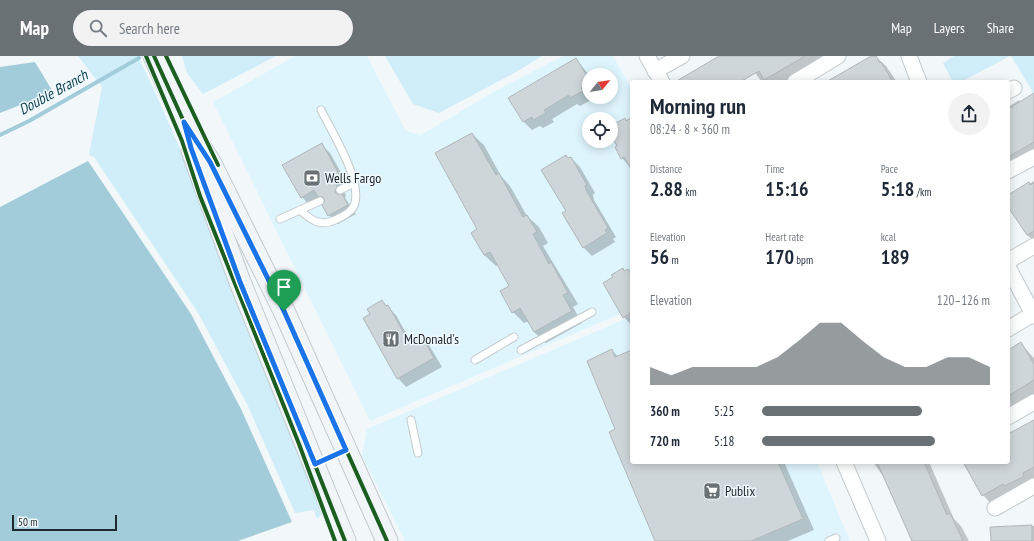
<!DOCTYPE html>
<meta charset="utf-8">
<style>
:root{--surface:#fff;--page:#f2f2f3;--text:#1f2937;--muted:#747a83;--accent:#6a7175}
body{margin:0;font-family:"PT Sans Narrow",sans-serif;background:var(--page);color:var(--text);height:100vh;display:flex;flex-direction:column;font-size:15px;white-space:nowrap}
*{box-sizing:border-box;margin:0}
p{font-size:13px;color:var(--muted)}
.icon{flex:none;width:22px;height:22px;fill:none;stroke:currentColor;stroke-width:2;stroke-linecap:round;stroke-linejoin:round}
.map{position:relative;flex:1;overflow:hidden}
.details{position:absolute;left:630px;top:24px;width:380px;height:384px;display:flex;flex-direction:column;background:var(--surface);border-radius:4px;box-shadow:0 2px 10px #0003}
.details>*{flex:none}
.needle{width:26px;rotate:60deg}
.tools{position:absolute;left:582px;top:12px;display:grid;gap:8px}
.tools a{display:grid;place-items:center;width:36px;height:36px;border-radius:50%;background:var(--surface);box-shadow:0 2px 10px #0003;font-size:20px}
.scale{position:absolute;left:12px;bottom:10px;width:105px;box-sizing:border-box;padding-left:4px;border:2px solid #20292d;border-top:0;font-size:11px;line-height:14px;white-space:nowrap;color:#20292d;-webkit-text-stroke:3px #eff9fd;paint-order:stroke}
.pin{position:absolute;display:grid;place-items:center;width:34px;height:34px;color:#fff;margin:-41px -17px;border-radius:50% 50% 50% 0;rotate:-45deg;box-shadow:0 0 4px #0007}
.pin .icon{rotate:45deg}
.round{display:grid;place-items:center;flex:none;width:42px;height:42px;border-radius:21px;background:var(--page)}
.head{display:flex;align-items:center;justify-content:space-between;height:68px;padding:0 20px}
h1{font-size:22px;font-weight:700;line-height:30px}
.metrics{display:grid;grid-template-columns:repeat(3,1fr);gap:6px;height:68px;padding:4px 20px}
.metrics div{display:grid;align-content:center}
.metrics b{font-size:20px;font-weight:700}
.metrics small{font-size:11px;font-weight:400}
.metrics p{font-size:11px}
.chart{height:112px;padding:8px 20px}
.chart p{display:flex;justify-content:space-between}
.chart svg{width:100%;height:72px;margin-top:4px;fill:var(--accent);opacity:.7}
ul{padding:0 20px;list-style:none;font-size:13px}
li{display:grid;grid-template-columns:64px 48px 1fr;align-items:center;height:30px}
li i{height:10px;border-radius:5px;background:var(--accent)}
header{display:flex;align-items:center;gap:24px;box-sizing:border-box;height:56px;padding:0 20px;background:var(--accent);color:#fff}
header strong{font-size:19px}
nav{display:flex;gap:22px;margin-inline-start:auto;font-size:14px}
.search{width:280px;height:36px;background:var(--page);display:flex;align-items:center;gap:10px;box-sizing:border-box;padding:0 14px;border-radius:22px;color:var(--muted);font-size:15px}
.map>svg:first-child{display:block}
</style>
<header>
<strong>Map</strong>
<div class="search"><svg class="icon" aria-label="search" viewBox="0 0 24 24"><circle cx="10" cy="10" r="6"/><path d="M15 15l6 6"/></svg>Search here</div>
<nav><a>Map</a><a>Layers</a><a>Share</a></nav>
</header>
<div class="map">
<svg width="1034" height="485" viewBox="0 0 1034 485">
<rect width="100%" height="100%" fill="#f2f8fa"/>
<g fill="#dff5fd" fill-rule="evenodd">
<path d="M295,0h72l39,75 15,4 74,-44 68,-35h50l19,33v220l-262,112 -157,-319zM589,19h22v22h-22zM589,63h22v22h-22z"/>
<polygon points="632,260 632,406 817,406 850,485 405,485 362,400 367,373"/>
</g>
<g fill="#cfeef9">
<path d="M78,0h60c71,148 125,305 184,458l-5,5 -3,-9 -19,3 -47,-107 -51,-95 -103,-154 -5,-2 13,-68z"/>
<polygon points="182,0 276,0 203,38 187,17"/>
<polygon points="385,0 542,0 516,16 439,57 413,48"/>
<polygon points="954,0 1010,0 961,26 953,26 943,7"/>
<polygon points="1011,0 1034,0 1034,38"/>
</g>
<g fill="#a3ccdb">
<polygon points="35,6 53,36 0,57 0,11"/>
<polygon points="88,105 191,258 241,353 292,466 238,485 0,485 0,151"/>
</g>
<g fill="#0003">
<polygon points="742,0 835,0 791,26 762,26"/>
<polygon points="873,0 875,0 886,10 897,26 828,26"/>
<polygon points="576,3 589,19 589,41 591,44 580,50 577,48 552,63 554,66 543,72 540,70 532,74 524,66 510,42"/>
<polygon points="1034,42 1034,102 1008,116 1008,51 1019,44 1021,46"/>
<polygon points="632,62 632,113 622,102 619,90 611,77 611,75 625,63 627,65"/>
<polygon points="472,78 484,89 501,120 510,130 527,160 539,171 548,187 543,190 578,248 573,251 582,267 546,287 534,276 529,265 524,267 513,256 510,230 498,209 496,210 484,199 478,174"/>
<polygon points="321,88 330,97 348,129 342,133 346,139 345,142 356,158 338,168 329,159 324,149 325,147 322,143 310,150 302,141"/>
<polygon points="566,100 569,103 571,102 580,111 595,137 593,139 594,144 616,181 613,183 615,186 592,200 583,191 567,156"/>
<polygon points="1034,125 1034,185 1027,179 1008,146 1011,138"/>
<polygon points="622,213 625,216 627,214 632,219 632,270 624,261"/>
<polygon points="382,246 396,259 411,286 421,281 429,289 442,311 406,331 398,322 371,259"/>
<polygon points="1021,288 1034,302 1034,342 1008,360 1008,295"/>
<polygon points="612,294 618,301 632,295 632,406 784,406 814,474 788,485 657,485 617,374"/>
<polygon points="1034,365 1034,432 994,451 983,439 964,406 1008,406 1008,379"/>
<polygon points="873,406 929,406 954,463 961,470 969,485 912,485 885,423"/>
<polygon points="1034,470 1034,485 992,485 991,472"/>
</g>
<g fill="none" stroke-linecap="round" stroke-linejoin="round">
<polyline stroke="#a3ccdb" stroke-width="4" points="0,79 29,65 139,2"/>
</g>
<g fill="#cfd6d9" stroke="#afb7ba">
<polygon points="719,0 805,0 764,24 759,15 740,26 675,26"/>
<polygon points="871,0 876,0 880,7 881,6 893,26 826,26"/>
<polygon points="576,2 589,23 589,27 581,32 583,35 570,42 569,39 544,54 546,57 533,64 532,61 523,66 508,42"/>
<polygon points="1034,37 1034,86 1008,101 1008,53"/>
<polygon points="632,61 632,115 624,101 621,103 615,91 617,90 611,79 611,73 615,71 614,68 625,62 626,65"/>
<polygon points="472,77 496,119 499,117 523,161 527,159 537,176 533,178 549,208 551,206 568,237 563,239 572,255 534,276 520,252 512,257 500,235 509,230 490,196 484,199 471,177 477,173 435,97"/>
<polygon points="322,87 340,120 334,124 337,130 335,136 338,138 342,138 348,149 328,160 322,149 325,145 323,141 318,141 314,134 301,142 282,109"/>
<polygon points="566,99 568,102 571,101 587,129 585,130 586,134 608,172 605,174 607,177 583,192 562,157 566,155 541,114"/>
<polygon points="1029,126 1030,129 1034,127 1034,175 1027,179 1008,151 1008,139"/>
<polygon points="623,212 624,215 628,213 632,220 632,256 623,262 603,227 613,221 611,219"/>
<polygon points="382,244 386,250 388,249 409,286 421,279 434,302 397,323 363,262 370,258 367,253"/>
<polygon points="1021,286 1034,308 1034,324 1008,340 1008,294"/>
<polygon points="612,293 615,301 632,294 632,406 778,406 803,463 751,485 655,485 609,376 615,373 587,305"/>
<polygon points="1034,364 1034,411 1023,417 1024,420 1019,423 1004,430 1003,428 982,440 963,406 1008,406 1008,378"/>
<polygon points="877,406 924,406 947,459 950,457 963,485 912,485"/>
<polygon points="1032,469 1032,485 991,485 990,471"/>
</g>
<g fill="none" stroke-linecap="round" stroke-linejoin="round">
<g stroke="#c3cacc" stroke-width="9">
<g id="lane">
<polyline points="340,134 354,127"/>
<path d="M300,154c11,10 20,17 35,10 7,-3 18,-8 20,-17 6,-25 -23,-71 -34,-93"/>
<polyline points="280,163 320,145"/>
<polyline points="521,294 592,256"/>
<polyline points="475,304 514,281"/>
<polyline points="411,364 418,397"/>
<polyline points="829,485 836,482"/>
</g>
</g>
<g stroke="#c3cacc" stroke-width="17">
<g id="street">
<polyline points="647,0 662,26"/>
<polyline points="909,0 919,26"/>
<polyline points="655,15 682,0"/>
<polyline points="795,26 838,0"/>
<polyline points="1008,35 1014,32"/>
<polyline points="1008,115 1034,101"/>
<polyline points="1008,205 1034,190"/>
<polyline points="1008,211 1034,260"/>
<polyline points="1008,273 1033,258"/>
<polyline points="1008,361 1034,346"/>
<polyline points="844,406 878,485"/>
<polyline points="995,452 1034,430"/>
</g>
</g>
<g stroke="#c3cacc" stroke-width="23">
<g id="secondary">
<polyline points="154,0 184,66 210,106 284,255 387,485"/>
<polyline points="192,95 240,226 345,485"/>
</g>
</g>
<use href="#lane" stroke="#fdfefe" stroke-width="7"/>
<use href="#street" stroke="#fdfefe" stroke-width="15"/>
<use href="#secondary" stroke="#f1f5f7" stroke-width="21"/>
<g stroke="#eff9fd" stroke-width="6">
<g id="cycleway">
<polyline points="146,0 182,85 200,140 299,388 335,485"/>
<polyline points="154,0 184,66 210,106 284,255 387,485"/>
<polyline points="166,0 218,109"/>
<polyline points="196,106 219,168"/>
<polyline points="302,376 345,485"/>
</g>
</g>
<use href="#cycleway" stroke="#1b5e20" stroke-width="4"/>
</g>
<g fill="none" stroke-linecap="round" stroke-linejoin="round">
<g stroke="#fff" stroke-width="8">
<polygon id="route" points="184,66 210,106 284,255 346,394 315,408 240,226 191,92"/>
</g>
<use href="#route" stroke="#1a73e8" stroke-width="5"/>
</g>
<defs>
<g id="bank-square" transform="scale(0.9)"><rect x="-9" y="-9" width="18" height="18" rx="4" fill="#6a7175" stroke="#eff9fd"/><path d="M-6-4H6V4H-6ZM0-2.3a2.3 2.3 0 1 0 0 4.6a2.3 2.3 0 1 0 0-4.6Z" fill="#fff"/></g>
<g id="restaurant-square" transform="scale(0.9)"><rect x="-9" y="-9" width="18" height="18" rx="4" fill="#6a7175" stroke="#eff9fd"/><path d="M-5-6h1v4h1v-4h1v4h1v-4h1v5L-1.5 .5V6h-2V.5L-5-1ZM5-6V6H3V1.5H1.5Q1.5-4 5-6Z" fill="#fff"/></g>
<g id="supermarket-square" transform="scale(0.9)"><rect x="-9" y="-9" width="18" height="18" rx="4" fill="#6a7175" stroke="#eff9fd"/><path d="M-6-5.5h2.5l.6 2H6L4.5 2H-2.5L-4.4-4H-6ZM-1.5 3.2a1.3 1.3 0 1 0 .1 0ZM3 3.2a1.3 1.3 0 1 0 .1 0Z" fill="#fff"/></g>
</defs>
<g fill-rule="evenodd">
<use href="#bank-square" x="312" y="122"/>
<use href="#restaurant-square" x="391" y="283"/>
<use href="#supermarket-square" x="712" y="435"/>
</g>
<g text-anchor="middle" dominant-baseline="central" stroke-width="3" stroke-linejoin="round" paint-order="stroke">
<g font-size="14" fill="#20292d" stroke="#eff9fd" text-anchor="start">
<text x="325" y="122">Wells Fargo</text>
<text x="404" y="283">McDonald's</text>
<text x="725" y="435">Publix</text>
</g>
<g font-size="15" font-style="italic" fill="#134353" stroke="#eff9fd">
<text transform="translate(53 36) rotate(-29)">Double Branch</text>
</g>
</g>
</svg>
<div class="tools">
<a><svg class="needle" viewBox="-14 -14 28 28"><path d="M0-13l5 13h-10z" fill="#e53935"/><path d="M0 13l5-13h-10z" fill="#747a83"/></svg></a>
<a><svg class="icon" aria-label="locate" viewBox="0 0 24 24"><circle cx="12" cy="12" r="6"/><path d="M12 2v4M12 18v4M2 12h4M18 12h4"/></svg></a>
</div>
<div class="scale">50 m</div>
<div class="pin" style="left:284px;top:255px;background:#1e9e55"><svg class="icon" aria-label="arrive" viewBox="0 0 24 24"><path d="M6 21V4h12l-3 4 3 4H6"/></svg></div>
<section class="details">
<div class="head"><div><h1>Morning run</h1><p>08:24 · 8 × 360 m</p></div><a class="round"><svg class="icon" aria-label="share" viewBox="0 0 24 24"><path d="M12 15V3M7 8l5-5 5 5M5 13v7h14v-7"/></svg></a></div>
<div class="metrics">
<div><p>Distance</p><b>2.88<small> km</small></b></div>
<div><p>Time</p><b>15:16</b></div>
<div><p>Pace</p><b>5:18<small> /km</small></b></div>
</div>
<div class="metrics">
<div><p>Elevation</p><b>56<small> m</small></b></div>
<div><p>Heart rate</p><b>170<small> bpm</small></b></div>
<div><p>kcal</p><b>189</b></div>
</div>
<div class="chart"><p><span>Elevation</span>120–126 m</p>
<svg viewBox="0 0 160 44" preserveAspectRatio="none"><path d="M0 44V33L10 38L20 33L30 33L40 33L50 33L60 27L70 17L80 6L90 6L100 17L110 27L120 33L130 33L140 27L150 27L160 33V44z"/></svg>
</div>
<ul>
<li><b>360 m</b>5:25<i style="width:70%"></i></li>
<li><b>720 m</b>5:18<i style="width:76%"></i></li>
</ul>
</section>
</div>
